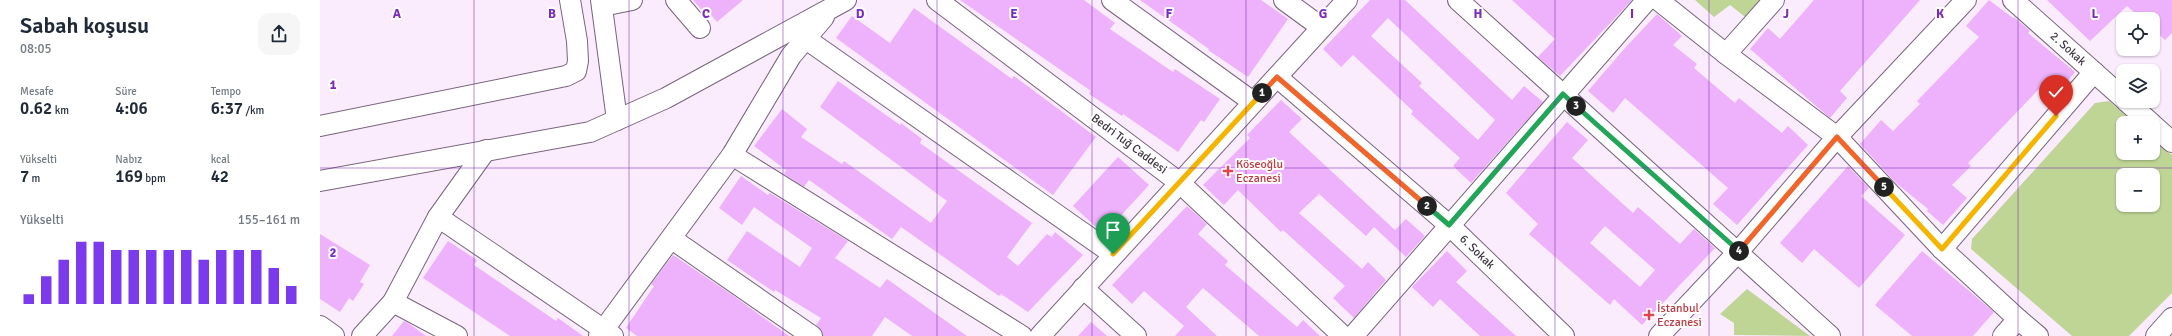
<!DOCTYPE html>
<html lang="tr">
<meta charset="utf-8">
<style>
:root{--surface:#fff;--page:#f6f6f7;--text:#1f2937;--muted:#747a83;--accent:#7c3aed}
body{margin:0;font-family:Signika,sans-serif;background:var(--page);color:var(--text);height:100vh;display:flex;flex-direction:column;font-size:15px;white-space:nowrap}
*{box-sizing:border-box;margin:0}
p{font-size:13px;color:var(--muted)}
.icon{flex:none;width:22px;height:22px;fill:none;stroke:currentColor;stroke-width:2;stroke-linecap:round;stroke-linejoin:round}
.map{position:relative;flex:1;overflow:hidden}
.panel{display:flex;flex-direction:column;background:var(--surface);width:320px}
.panel>*{flex:none}
.tools{position:absolute;left:1796px;top:12px;display:grid;gap:8px}
.tools a{display:grid;place-items:center;width:44px;height:44px;border-radius:8px;background:var(--surface);box-shadow:0 1px 3px #0004;font-size:20px}
.pin{position:absolute;display:grid;place-items:center;width:34px;height:34px;color:#fff;margin:-41px -17px;border-radius:50% 50% 50% 0;rotate:-45deg;box-shadow:0 0 4px #0007}
.pin .icon{rotate:45deg}
.km{position:absolute;width:20px;height:20px;margin:-10px;border-radius:50%;background:#222;color:#fff;font-size:11px;line-height:20px;text-align:center}
.round{display:grid;place-items:center;flex:none;width:42px;height:42px;border-radius:12px;background:var(--page)}
.summary{display:flex;align-items:center;justify-content:space-between;height:68px;padding:0 20px}
h1{font-size:22px;font-weight:600;line-height:30px}
.figures{display:grid;grid-template-columns:repeat(3,1fr);gap:6px;height:68px;padding:4px 20px}
.figures div{display:grid;align-content:center}
.figures b{font-size:17px;font-weight:600}
.figures small{font-size:11px;font-weight:400}
.figures p{font-size:11px}
.chart{height:112px;padding:8px 20px}
.chart p{display:flex;justify-content:space-between}
.chart svg{width:100%;height:72px;margin-top:4px;stroke:var(--accent);stroke-width:6}
main{display:flex;flex:1;min-height:0}
.map>svg:first-child{display:block}
</style>
<main>
<section class="panel">
<div class="summary"><div><h1>Sabah koşusu</h1><p>08:05</p></div><a class="round"><svg class="icon" aria-label="share" viewBox="0 0 24 24"><path d="M12 15V3M7 8l5-5 5 5M5 13v7h14v-7"/></svg></a></div>
<div class="figures">
<div><p>Mesafe</p><b>0.62<small> km</small></b></div>
<div><p>Süre</p><b>4:06</b></div>
<div><p>Tempo</p><b>6:37<small> /km</small></b></div>
</div>
<div class="figures">
<div><p>Yükselti</p><b>7<small> m</small></b></div>
<div><p>Nabız</p><b>169<small> bpm</small></b></div>
<div><p>kcal</p><b>42</b></div>
</div>
<div class="chart"><p><span>Yükselti</span>155–161 m</p>
<svg viewBox="0 0 160 44" preserveAspectRatio="none"><path d="M5 44V38M15 44V27M25 44V17M35 44V6M45 44V6M55 44V11M65 44V11M75 44V11M85 44V11M95 44V11M105 44V17M115 44V11M125 44V11M135 44V11M145 44V22M155 44V33"/></svg>
</div>
</section>
<div class="map">
<svg width="1852" height="336" viewBox="0 0 1852 336">
<rect width="100%" height="100%" fill="#faecfd"/>
<g fill="#bfd596" fill-rule="evenodd">
<polygon points="1375,0 1447,0 1429,20 1410,5 1394,17"/>
<path d="M1789,101l26,22h-12v30h30v-15l19,17v138l-43,43h-57l-101,-87 1,-10 123,-136zM1803,175h30v30h-30z"/>
<polygon points="1427,289 1490,336 1414,335 1414,323 1400,314"/>
</g>
<g fill="#eeb1fb" fill-rule="evenodd">
<polygon points="373,0 423,0 397,22 392,16 389,18"/>
<polygon points="640,0 764,0 795,23 790,29 853,72 855,69 900,99 884,122 881,120 858,152 803,114 802,116 769,94 771,91"/>
<polygon points="820,0 941,0 968,19 928,77 888,50 889,49"/>
<path d="M1050,0h35l107,100 12,-14 19,16 -72,81 -18,-17 7,-8 -49,-44 2,-3 -60,-56 -12,12 -18,-18zM1068,18l107,102 -17,20 -59,-54 3,-3 -51,-47z"/>
<polygon points="1192,0 1312,0 1240,76 1218,57 1235,39"/>
<polygon points="1494,0 1600,0 1520,91 1527,98 1510,118 1430,49 1448,28 1460,39"/>
<polygon points="1669,0 1693,18 1694,17 1710,31 1708,33 1755,72 1732,100 1719,89 1648,163 1651,166 1632,185 1647,198 1623,225 1607,211 1608,209 1576,183 1540,144 1561,120 1573,131 1600,104 1597,101 1659,37 1646,26"/>
<polygon points="1727,0 1852,0 1852,33 1845,40 1833,29 1833,19 1822,19 1807,6 1770,41"/>
<polygon points="594,8 692,79 694,76 776,137 733,195 516,38 532,16 570,43"/>
<polygon points="1337,14 1362,36 1353,45 1377,64 1374,68 1415,103 1419,98 1462,133 1468,126 1488,145 1417,225 1393,204 1408,188 1305,98 1293,113 1268,91 1305,48"/>
<polygon points="518,81 580,125 581,123 602,139 600,143 712,223 687,257 698,266 727,234 732,237 735,232 763,255 708,312 681,294 679,296 581,227 572,239 489,180 484,187 464,174 466,170 434,146 462,109 487,129 481,137 522,164 524,161 611,223 627,201 500,107"/>
<polygon points="961,100 982,119 969,132 1075,230 1086,219 1105,236 1086,257 1054,227 1046,236 999,194 979,213 1042,269 1048,262 1066,280 1034,318 1013,298 1025,286 963,230 961,232 918,190 904,205 883,185 930,138 927,135"/>
<path d="M1247,122l21,18 -16,18 61,55 5,-6 42,37 14,-15 21,19 -73,77 -28,-26 -4,6 -81,-71 9,-10 -32,-31zM1285,226l50,44 -15,17 -50,-44z"/>
<polygon points="798,157 829,185 784,234 753,206"/>
<polygon points="1528,166 1549,188 1541,196 1585,235 1539,288 1494,249 1482,263 1460,243"/>
<polygon points="421,176 448,195 450,193 528,241 515,258 560,288 567,279 647,336 592,336 565,317 552,336 503,336 502,331 496,325 501,318 455,290 454,292 407,260 427,231 480,267 492,248 434,207 422,225 399,208"/>
<polygon points="867,206 887,224 878,234 908,261 905,265 977,327 983,320 1000,336 939,336 883,288 866,307 897,336 855,336 864,326 824,291 812,304 792,285"/>
<polygon points="0,234 50,265 40,282 44,284 33,301 29,298 20,312 0,299"/>
<polygon points="128,241 157,260 154,265 236,321 238,318 263,336 190,336 103,278"/>
<polygon points="1127,251 1147,271 1136,282 1196,336 1160,336 1120,299 1113,307 1092,287"/>
<polygon points="1602,251 1674,312 1653,336 1592,336 1555,305"/>
<polygon points="353,255 411,294 469,336 317,336 306,328 334,286 331,284"/>
<polygon points="84,321 88,323 106,336 72,336"/>
<polygon points="771,322 787,336 758,336"/>
</g>
<g fill="none" stroke-linecap="round" stroke-linejoin="round">
<g stroke="#78647c" stroke-width="22">
<g id="minor">
<polyline points="281,0 297,120"/>
<polyline points="356,0 380,28"/>
<polyline points="617,0 860,183 1023,336"/>
<polyline points="792,0 933,102"/>
<polyline points="964,0 1001,27"/>
<polyline points="1138,0 1510,336"/>
<polyline points="1338,0 1406,54 1517,137 1622,249 1698,319 1718,336"/>
<polyline points="1693,0 1803,98"/>
<polyline points="282,6 312,0"/>
<polyline points="474,33 486,39 793,254"/>
<polyline points="1406,54 1454,0"/>
<polyline points="957,77 1129,225 1244,336"/>
<polyline points="1806,101 1831,123"/>
<polyline points="1833,125 1852,142"/>
<polyline points="0,126 246,76 256,71 258,61 257,41 250,0"/>
<polyline points="412,155 702,336"/>
<polyline points="0,181 270,132 346,98 526,0"/>
<polyline points="118,217 293,336"/>
<polyline points="352,239 492,336"/>
<polyline points="1622,249 1774,72"/>
<polyline points="763,288 816,336"/>
<polyline points="73,302 137,336"/>
<polyline points="0,326 14,336"/>
<polyline points="42,336 73,302 118,217 166,150"/>
<polyline points="279,336 412,155 471,56 504,17"/>
<polyline points="720,336 1027,0"/>
<polyline points="1033,336 1327,0"/>
<polyline points="1339,336 1418,252 1517,137 1646,0"/>
<polyline points="1683,336 1698,319"/>
<polyline points="1836,336 1852,318"/>
</g>
</g>
<use href="#minor" stroke="#fff" stroke-width="20"/>
</g>
<g fill="none" stroke-linecap="round" stroke-linejoin="round">
<g stroke="#fff" stroke-width="8">
<polyline id="split-1" points="793,254 942,93"/>
</g>
<g stroke="#fff" stroke-width="8">
<polyline id="split-2" points="942,93 957,77 1107,206"/>
</g>
<g stroke="#fff" stroke-width="8">
<polyline id="split-3" points="1107,206 1129,225 1243,94 1256,106"/>
</g>
<g stroke="#fff" stroke-width="8">
<polyline id="split-4" points="1256,106 1419,251"/>
</g>
<g stroke="#fff" stroke-width="8">
<polyline id="split-5" points="1419,251 1517,137 1564,187"/>
</g>
<g stroke="#fff" stroke-width="8">
<polyline id="split-6" points="1564,187 1622,249 1736,116"/>
</g>
<use href="#split-1" stroke="#f5b400" stroke-width="5"/>
<use href="#split-2" stroke="#f0652b" stroke-width="5"/>
<use href="#split-3" stroke="#22a559" stroke-width="5"/>
<use href="#split-4" stroke="#22a559" stroke-width="5"/>
<use href="#split-5" stroke="#f0652b" stroke-width="5"/>
<use href="#split-6" stroke="#f5b400" stroke-width="5"/>
</g>
<path fill="none" stroke="#7b2cbf" stroke-width="1" stroke-opacity="0.55" d="M154,0v336M309,0v336M463,0v336M617,0v336M772,0v336M926,0v336M1080,0v336M1235,0v336M1389,0v336M1543,0v336M1698,0v336M0,168h1852"/>
<g fill="#e0444e" stroke="#fff" stroke-width="1.5">
<path d="M906 165h4v4h4v4h-4v4h-4v-4h-4v-4h4z"/>
<path d="M1327 309h4v4h4v4h-4v4h-4v-4h-4v-4h4z"/>
</g>
<g text-anchor="middle" dominant-baseline="central" stroke-width="4" stroke-linejoin="round" paint-order="stroke">
<g font-size="12" fill="#3f3641" stroke="#fff">
<text transform="translate(1748 49) rotate(42)">2. Sokak</text>
<text transform="translate(809 144) rotate(37)">Bedri Tuğ Caddesi</text>
<text transform="translate(1157 252) rotate(44)">6. Sokak</text>
</g>
<g font-size="12" fill="#be3a42" stroke="#fff" text-anchor="start">
<text x="916" y="164">Köseoğlu<tspan x="916" dy="14">Eczanesi</tspan></text>
<text x="1337" y="308">İstanbul<tspan x="1337" dy="14">Eczanesi</tspan></text>
</g>
</g>
<g font-size="13" text-anchor="middle" font-weight="bold" fill="#7b2cbf" stroke="#fff" stroke-width="4" stroke-linejoin="round" paint-order="stroke">
<text x="77" y="18">A</text>
<text x="232" y="18">B</text>
<text x="386" y="18">C</text>
<text x="540" y="18">D</text>
<text x="694" y="18">E</text>
<text x="849" y="18">F</text>
<text x="1003" y="18">G</text>
<text x="1158" y="18">H</text>
<text x="1312" y="18">I</text>
<text x="1466" y="18">J</text>
<text x="1620" y="18">K</text>
<text x="1775" y="18">L</text>
<text x="13" y="89">1</text>
<text x="13" y="257">2</text>
</g>
</svg>
<div class="tools">
<a><svg class="icon" aria-label="locate" viewBox="0 0 24 24"><circle cx="12" cy="12" r="6"/><path d="M12 2v4M12 18v4M2 12h4M18 12h4"/></svg></a>
<a><svg class="icon" aria-label="layers" viewBox="0 0 24 24"><path d="M12 4l9 5-9 5-9-5zM3 14l9 5 9-5"/></svg></a>
<a>+</a>
<a>−</a>
</div>
<div class="pin" style="left:793px;top:254px;background:#1e9e55"><svg class="icon" aria-label="arrive" viewBox="0 0 24 24"><path d="M6 21V4h12l-3 4 3 4H6"/></svg></div>
<div class="pin" style="left:1736px;top:116px;background:#d93025"><svg class="icon" aria-label="check" viewBox="0 0 24 24"><path d="M5 12l5 5 9-10"/></svg></div>
<b class="km" style="left:942px;top:93px">1</b>
<b class="km" style="left:1107px;top:206px">2</b>
<b class="km" style="left:1256px;top:106px">3</b>
<b class="km" style="left:1419px;top:251px">4</b>
<b class="km" style="left:1564px;top:187px">5</b>
</div>
</main>
